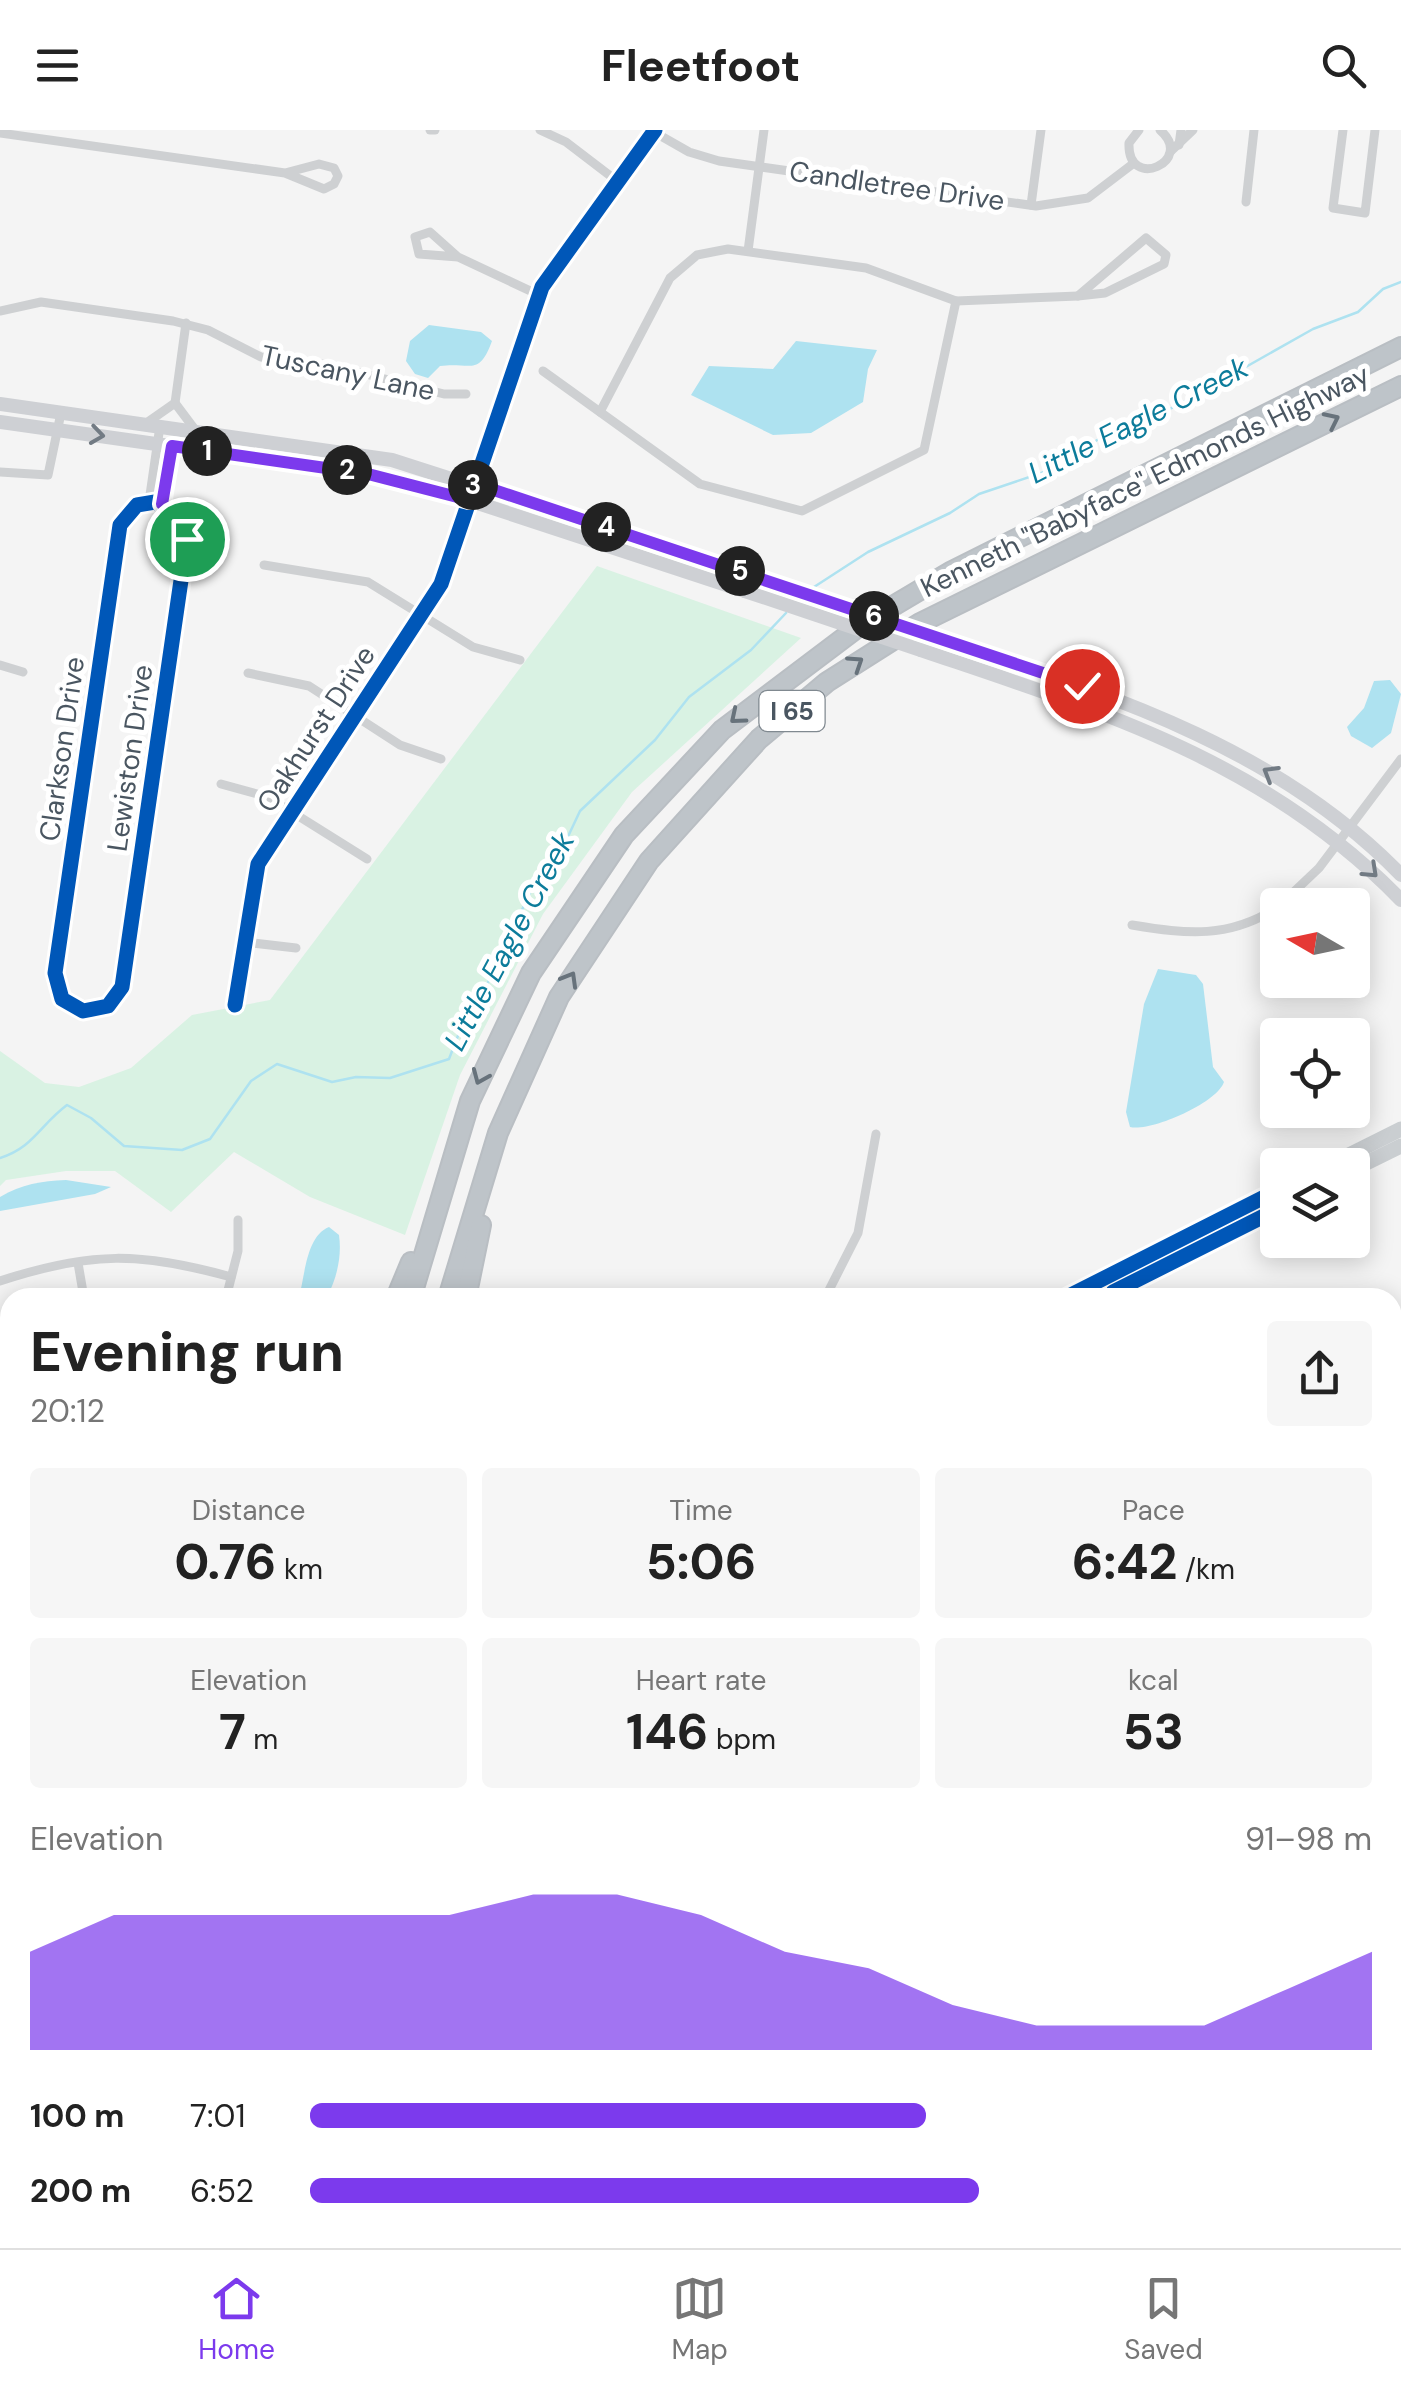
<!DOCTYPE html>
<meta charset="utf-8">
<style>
:root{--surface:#fff;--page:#f6f6f6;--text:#222;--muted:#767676;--line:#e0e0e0;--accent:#7c3aed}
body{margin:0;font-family:"DM Sans",sans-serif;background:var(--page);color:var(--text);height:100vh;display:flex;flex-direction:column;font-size:38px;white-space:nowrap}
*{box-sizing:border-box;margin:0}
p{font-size:32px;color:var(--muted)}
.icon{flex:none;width:55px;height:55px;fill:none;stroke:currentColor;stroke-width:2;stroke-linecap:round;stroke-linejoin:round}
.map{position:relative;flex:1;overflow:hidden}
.sheet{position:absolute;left:0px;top:1158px;width:1402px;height:962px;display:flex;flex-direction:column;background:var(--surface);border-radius:30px 30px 0 0;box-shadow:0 5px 25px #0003}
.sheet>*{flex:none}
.needle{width:65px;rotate:279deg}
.fabs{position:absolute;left:1260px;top:758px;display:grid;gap:20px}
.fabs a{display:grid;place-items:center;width:110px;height:110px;border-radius:10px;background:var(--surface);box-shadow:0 5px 25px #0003;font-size:50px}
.pin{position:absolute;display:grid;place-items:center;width:85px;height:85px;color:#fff;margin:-42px;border:5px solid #fff;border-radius:50%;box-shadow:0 2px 10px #0007}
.km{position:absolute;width:50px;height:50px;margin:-25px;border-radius:50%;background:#222;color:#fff;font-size:28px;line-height:50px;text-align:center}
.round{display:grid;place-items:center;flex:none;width:105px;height:105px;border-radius:10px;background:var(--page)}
.head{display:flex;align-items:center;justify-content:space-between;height:170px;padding:0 30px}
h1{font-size:55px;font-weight:700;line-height:75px}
.metrics{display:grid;grid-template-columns:repeat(3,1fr);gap:15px;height:170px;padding:10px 30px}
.metrics div{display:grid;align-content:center;border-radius:10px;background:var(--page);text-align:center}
.metrics b{font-size:50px;font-weight:700}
.metrics small{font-size:28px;font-weight:400}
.metrics p{font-size:28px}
.chart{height:280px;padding:20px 30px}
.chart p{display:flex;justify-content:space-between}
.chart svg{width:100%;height:180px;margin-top:10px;fill:var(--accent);opacity:.7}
ul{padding:0 30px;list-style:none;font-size:32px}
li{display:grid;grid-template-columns:160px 120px 1fr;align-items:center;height:75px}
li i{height:25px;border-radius:12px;background:var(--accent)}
header{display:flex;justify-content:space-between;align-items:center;height:130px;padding:0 30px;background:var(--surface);font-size:45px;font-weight:700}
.dock{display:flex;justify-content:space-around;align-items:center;height:140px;border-top:2px solid var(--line);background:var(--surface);font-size:28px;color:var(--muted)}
.dock a{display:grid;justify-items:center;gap:5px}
.dock .current{color:var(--accent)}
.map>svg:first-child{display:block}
</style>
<header><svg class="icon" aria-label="menu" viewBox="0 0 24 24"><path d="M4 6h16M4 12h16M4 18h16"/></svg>Fleetfoot<svg class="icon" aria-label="search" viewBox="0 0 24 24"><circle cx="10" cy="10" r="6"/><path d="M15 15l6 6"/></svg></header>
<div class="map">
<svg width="1401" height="2118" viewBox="0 0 1401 2118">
<rect width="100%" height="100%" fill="#f4f4f4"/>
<polygon fill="#d9f2e3" points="597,436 801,508 632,662 543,784 460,945 405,1105 310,1067 234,1022 171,1082 115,1041 66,1041 6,1050 0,1056 0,921 45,953 79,957 131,938 192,885 270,870"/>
<g fill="#aee2f0">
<path d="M429,195l52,7 11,9c-13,36 -21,21 -52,25l-12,12 -13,-4 -9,-13 4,-20z"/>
<polygon points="796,211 877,220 868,239 863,272 811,303 773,305 691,265 709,236 773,239"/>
<polygon points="1390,550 1401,564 1391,603 1372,618 1351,606 1347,597 1364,578 1374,551"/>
<path d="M1158,839l38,6 7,9 10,83 11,15c-7,21 -73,50 -94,45l-4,-15 18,-108z"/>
<path d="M66,1050l45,7 -16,7 -95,17v-14c22,-13 41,-16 66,-17z"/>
<path d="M329,1097l10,8c3,21 -2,43 -12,62h-28c6,-21 7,-61 30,-70z"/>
</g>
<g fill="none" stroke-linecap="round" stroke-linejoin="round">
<g stroke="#aee2f0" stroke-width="2.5">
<polyline points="814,457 868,422 950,383 979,364 1047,341 1128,291 1175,277 1313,199 1358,182 1383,159 1401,152"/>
<path d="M0,1028c33,-10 40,-33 67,-53l24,13 33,28 58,4 28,-11 41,-58 26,-17 55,18 24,-5 34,1 59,-19 17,-44 17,-22 53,-113 28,-35 16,-34 75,-71 34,-43 62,-47 35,-37"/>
<polyline points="1392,1926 1401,1923"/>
<polyline points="911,2118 917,2110"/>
<polyline points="1391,2118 1391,2110"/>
</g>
<g stroke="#b9bec3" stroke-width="22">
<g id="highway">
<polyline points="396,1168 411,1132"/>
<polyline points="411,1168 470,971 531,843 624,705 722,600 861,495 952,441 1401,217"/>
<polyline points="448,1168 498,1003 559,867 649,731 759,609 827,552 920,493 1401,256"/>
<polyline points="466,1168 481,1095"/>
<polyline points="17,2118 25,2110"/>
<polyline points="71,2118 78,2110"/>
</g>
</g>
<g stroke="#ced0d2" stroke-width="9">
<polyline points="430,0 435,0"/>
<polyline points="540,0 566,12 617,51"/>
<path d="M1139,0l-10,13c-2,49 67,18 31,-13"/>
<polyline points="1343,0 1333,78 1365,83 1375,0"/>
<polyline points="654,2 689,22 719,31 1036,76 1088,68 1134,33"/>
<polyline points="0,3 285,43 324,59 334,54 338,46 334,38 319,34 285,43"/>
<polyline points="1179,15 1181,0"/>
<polyline points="1171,21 1193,0"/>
<polyline points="1246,72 1254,0"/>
<polyline points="1031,75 1041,0"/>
<polygon points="1146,108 1166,125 1164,134 1105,163 1078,166"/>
<polyline points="748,121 764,0"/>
<polyline points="458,127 419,124 415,107 430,102 458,127 539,165"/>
<polyline points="0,181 41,172 173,191 208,200 261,227 330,235 444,264 466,264"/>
<polyline points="543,241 700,354 802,381 924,320 956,171"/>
<polyline points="175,273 186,193"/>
<polyline points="175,273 196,301"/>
<polyline points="600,282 670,148 697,125 728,119 866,138 956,171 1078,166"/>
<polyline points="145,294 175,273"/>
<polyline points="0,342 48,345 61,283"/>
<polyline points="149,372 160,296"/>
<polygon points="155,372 180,387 187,409 122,857 108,876 83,881 62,869 55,843 120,395 137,375"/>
<polyline points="162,374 172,313"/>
<polyline points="264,435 368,452 473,517 520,530"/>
<polyline points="0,535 23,542"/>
<polyline points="248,543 309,556 400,615 441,629"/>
<polyline points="221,654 268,667 367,729"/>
<polyline points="1280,775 1319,738 1401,629"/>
<path d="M1132,795c55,9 97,14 146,-18"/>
<polyline points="244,812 296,818"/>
<polyline points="235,875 258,734 441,454 542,157 655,0"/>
<polyline points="78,1133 84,1168"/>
<path d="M0,1151c91,-30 141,-29 231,-4"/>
<polyline points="226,1168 238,1121 238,1090"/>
<polyline points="825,1168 858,1103 876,1004"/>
<polyline points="0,1336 10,1338"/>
<polyline points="0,1516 10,1518"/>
<polyline points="1392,1610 1401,1613"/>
<polyline points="1392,1991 1401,1983"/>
<polyline points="1392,2075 1401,2081"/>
<polyline points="1096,2118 1111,2110"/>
</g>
<g stroke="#ced0d4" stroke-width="14">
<polyline points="0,274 392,330 764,449"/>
<polyline points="0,292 369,344 444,362 745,461"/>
<path d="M941,509c166,55 335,107 460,236"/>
<path d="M921,520c179,61 344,110 480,250"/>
<polyline points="0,1745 10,1740"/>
<polyline points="708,2118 709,2110"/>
</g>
<g stroke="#caced1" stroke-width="15">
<polyline points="1329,1035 1401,999"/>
<polyline points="1352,1040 1401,1016"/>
<polyline points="1065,1168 1278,1060"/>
<polyline points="1102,1168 1278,1079"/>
</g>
<use href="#highway" stroke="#bec4c9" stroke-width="18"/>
<g stroke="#ced0d4" stroke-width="14">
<polyline points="764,449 941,509"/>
<polyline points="745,461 921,520"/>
</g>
<g stroke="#fff" stroke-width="21">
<g id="cycleway">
<polygon points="155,372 180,387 187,409 122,857 108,876 83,881 62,869 55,843 120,395 137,375"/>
<polyline points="235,875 258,734 441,454 542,157 655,0"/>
<polyline points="1113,1162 1278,1079"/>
<polyline points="1065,1168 1278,1060"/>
</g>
</g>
<use href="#cycleway" stroke="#0057b8" stroke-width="15"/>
</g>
<defs><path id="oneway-chevron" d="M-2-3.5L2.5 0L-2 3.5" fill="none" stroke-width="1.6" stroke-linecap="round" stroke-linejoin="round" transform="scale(2.5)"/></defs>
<g stroke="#67727b">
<use href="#oneway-chevron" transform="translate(1332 290) rotate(-26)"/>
<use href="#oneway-chevron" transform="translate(856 533) rotate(-33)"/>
<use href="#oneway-chevron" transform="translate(737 587) rotate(140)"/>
<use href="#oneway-chevron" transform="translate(570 849) rotate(-60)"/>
<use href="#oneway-chevron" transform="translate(480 947) rotate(113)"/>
</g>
<g stroke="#727b84">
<use href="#oneway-chevron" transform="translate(97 305) rotate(8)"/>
<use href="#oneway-chevron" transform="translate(1270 643) rotate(-149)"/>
<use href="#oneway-chevron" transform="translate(1371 741) rotate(43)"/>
</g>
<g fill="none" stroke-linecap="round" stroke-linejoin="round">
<g stroke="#fff" stroke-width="20">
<polyline id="route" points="187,409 183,390 162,374 172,316 368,344 469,370 473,353 1082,556"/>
</g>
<use href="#route" stroke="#7c3aed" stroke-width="12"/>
</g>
<g text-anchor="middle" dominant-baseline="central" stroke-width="10" stroke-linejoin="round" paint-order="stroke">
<rect fill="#fff" stroke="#808990" stroke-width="2.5" x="759.5" y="561" width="65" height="40" rx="8"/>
<g font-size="25" font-weight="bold" fill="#4a5661">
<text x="792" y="581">I 65</text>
</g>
<g font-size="28" fill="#4a5661" stroke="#fff">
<text transform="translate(897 56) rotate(8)">Candletree Drive</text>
<text transform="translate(348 243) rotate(12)">Tuscany Lane</text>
<text transform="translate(1145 351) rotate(-26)">Kenneth "Babyface" Edmonds Highway</text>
<text transform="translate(316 599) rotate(-57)">Oakhurst Drive</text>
<text transform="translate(62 619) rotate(-82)">Clarkson Drive</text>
<text transform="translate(130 628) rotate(-82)">Lewiston Drive</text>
</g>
<g font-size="30" font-style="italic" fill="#0c7c9b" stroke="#fff">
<text transform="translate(1138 290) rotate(-27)">Little Eagle Creek</text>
<text transform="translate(509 811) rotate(-62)">Little Eagle Creek</text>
</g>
</g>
</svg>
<div class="fabs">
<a><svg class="needle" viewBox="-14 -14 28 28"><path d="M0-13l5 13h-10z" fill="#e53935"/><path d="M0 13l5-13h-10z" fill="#767676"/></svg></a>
<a><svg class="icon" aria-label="locate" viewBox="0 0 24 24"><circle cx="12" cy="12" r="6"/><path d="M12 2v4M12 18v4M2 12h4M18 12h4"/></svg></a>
<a><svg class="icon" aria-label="layers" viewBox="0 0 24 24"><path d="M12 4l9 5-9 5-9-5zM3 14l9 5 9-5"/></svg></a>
</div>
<div class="pin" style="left:187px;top:409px;background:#1e9e55"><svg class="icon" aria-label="arrive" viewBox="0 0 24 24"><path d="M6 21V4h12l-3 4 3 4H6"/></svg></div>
<div class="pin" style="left:1082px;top:556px;background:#d93025"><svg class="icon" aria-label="check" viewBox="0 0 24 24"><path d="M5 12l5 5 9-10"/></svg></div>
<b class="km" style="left:207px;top:321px">1</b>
<b class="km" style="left:347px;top:340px">2</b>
<b class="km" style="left:473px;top:355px">3</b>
<b class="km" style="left:606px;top:397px">4</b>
<b class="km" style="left:740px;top:441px">5</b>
<b class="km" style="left:874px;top:486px">6</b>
<section class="sheet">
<div class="head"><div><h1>Evening run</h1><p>20:12</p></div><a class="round"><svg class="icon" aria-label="share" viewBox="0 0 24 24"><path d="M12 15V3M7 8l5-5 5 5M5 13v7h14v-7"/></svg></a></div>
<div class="metrics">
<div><p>Distance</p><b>0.76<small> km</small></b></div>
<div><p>Time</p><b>5:06</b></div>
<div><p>Pace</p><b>6:42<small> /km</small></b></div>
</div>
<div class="metrics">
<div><p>Elevation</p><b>7<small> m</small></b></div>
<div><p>Heart rate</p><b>146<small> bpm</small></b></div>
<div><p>kcal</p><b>53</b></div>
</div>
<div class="chart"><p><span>Elevation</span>91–98 m</p>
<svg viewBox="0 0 160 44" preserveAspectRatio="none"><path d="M0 44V20L10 11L20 11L30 11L40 11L50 11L60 6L70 6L80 11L90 20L100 24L110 33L120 38L130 38L140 38L150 29L160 20V44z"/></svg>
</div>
<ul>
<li><b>100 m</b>7:01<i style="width:58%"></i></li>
<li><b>200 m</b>6:52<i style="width:63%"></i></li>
</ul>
</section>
</div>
<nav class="dock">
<a class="current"><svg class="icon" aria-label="home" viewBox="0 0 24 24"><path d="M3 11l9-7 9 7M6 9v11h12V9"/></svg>Home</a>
<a><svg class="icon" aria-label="map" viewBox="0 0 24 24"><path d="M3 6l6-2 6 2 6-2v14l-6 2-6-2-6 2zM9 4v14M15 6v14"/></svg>Map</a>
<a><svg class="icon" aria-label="saved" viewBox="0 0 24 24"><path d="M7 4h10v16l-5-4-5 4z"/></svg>Saved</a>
</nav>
